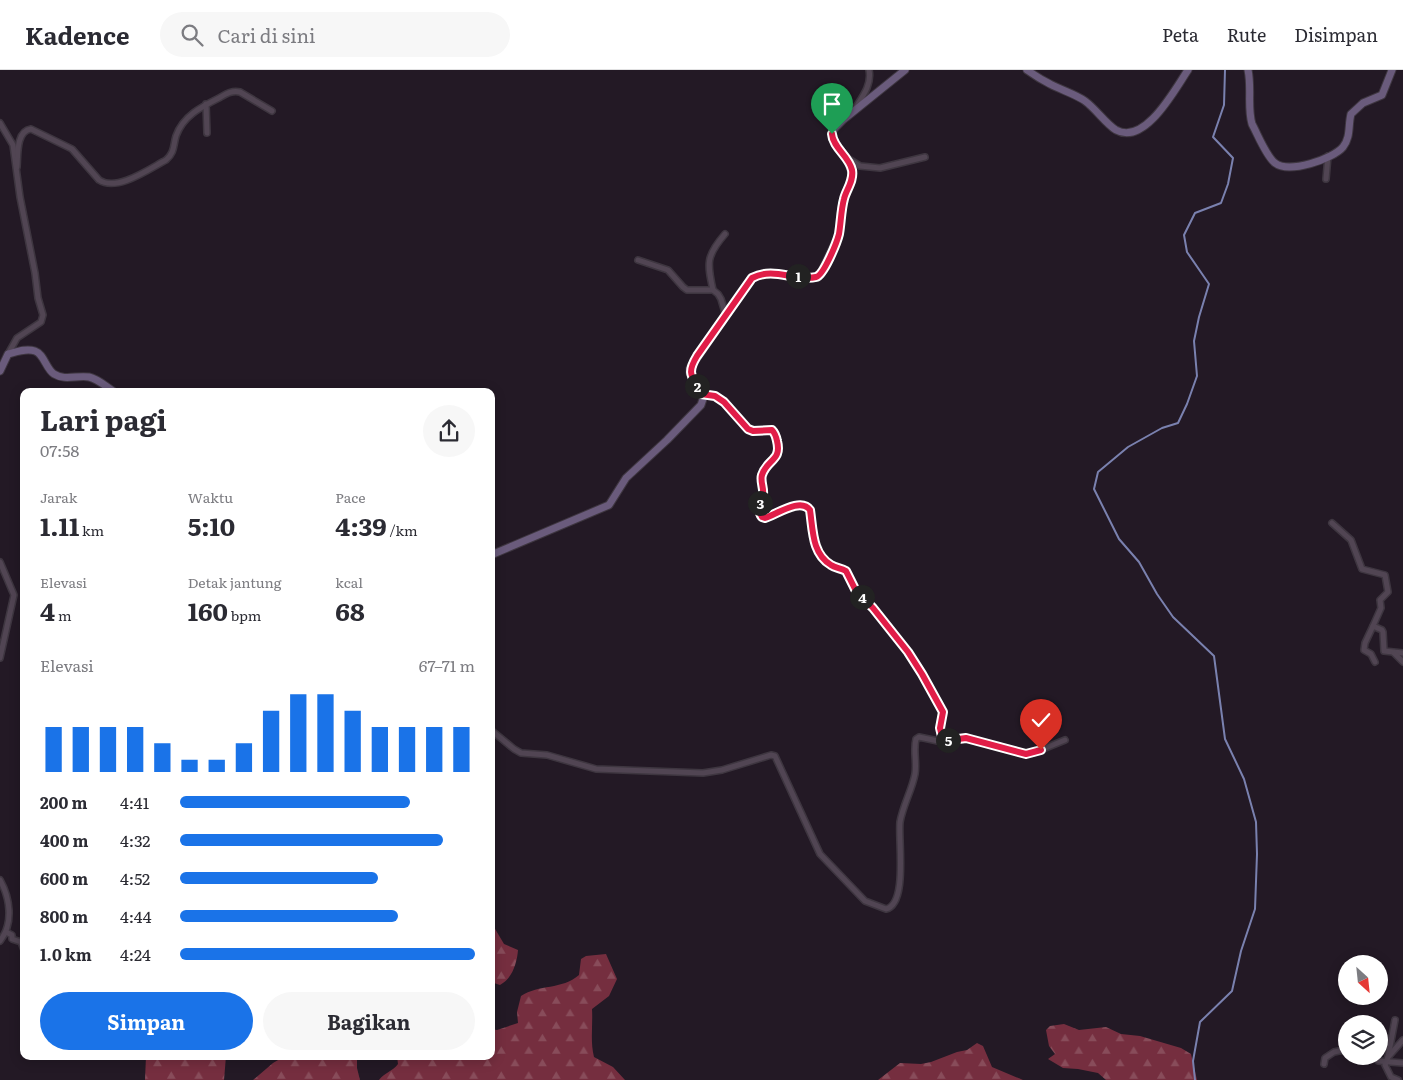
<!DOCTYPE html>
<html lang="id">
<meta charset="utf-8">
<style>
:root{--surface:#fff;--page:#f7f7f7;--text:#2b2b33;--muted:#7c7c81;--line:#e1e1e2;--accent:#1a73e8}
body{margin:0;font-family:Literata,serif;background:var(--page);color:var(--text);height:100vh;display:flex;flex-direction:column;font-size:19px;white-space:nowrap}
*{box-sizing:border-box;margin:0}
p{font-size:16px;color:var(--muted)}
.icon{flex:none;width:28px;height:28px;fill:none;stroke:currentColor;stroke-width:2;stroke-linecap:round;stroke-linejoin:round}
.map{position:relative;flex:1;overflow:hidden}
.panel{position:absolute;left:20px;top:318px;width:475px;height:672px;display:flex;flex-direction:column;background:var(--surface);border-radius:10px;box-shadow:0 2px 12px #0003}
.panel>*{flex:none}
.needle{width:32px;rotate:153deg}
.tools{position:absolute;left:1338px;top:885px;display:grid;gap:10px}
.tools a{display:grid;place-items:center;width:50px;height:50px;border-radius:50%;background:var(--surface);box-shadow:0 2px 12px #0003;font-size:25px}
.pin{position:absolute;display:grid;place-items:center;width:42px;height:42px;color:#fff;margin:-51px -21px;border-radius:50% 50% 50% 0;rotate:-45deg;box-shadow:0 0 5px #0007}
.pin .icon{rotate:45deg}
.km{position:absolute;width:25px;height:25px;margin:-12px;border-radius:50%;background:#222;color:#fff;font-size:14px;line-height:25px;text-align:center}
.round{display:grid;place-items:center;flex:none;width:52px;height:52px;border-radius:26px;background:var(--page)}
.overview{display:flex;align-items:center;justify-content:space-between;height:85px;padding:0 20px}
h1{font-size:28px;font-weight:700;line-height:38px}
.figures{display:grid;grid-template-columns:repeat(3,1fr);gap:8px;height:85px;padding:5px 20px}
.figures div{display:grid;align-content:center}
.figures b{font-size:25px;font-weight:700}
.figures small{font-size:14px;font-weight:400}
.figures p{font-size:14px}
.chart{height:140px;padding:10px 20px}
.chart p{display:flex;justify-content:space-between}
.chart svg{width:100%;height:90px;margin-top:5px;stroke:var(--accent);stroke-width:6}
.button{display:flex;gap:10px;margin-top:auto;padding:10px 20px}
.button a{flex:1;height:58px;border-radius:30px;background:var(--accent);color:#fff;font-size:20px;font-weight:700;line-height:58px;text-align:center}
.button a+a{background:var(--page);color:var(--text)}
ul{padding:0 20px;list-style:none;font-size:16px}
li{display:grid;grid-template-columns:80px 60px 1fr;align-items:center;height:38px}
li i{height:12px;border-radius:6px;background:var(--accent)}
header{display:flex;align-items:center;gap:30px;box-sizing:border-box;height:70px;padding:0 25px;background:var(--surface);border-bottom:1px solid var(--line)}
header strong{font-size:24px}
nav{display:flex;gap:28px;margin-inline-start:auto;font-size:18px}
.search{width:350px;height:45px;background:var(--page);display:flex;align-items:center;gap:12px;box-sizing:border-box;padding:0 18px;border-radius:28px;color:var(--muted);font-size:19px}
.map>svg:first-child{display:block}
</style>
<header>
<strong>Kadence</strong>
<div class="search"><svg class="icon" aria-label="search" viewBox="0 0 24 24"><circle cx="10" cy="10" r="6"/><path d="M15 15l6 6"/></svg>Cari di sini</div>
<nav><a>Peta</a><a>Rute</a><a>Disimpan</a></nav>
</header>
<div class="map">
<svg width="1403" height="1010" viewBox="0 0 1403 1010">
<defs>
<pattern id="forest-firs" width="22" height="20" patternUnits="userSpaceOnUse" patternTransform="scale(1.25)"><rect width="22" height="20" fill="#752e3f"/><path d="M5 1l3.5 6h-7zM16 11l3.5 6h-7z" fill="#884c5a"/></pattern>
</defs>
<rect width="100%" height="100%" fill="#231925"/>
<g fill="url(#forest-firs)">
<path d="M491,852l13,22 14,6c-1,12 -5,28 -18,35l-9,-3z"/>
<path d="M606,884l11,25 -8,17 -17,13c1,17 -2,32 2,48l19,10 12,13h-246c5,-7 14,-9 19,-16l-1,-8h94v-27l6,1 21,-7 -1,-11 4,-16c18,-12 41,-6 58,-21l2,-16 5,-3z"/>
<polygon points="1064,954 1079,960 1106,957 1121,964 1140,966 1181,978 1191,984 1197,1010 1106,1010 1098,1003 1078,999 1063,998 1048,989 1055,984 1049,976 1046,960 1050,956"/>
<polygon points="977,973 983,976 992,997 1023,1010 878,1010 900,993 921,994 931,992 957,982 967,980"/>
<polygon points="146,986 226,986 224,1010 145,1010"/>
<polygon points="285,986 357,986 357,998 360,1010 253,1010 273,993"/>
</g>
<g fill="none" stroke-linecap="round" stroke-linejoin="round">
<polyline stroke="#7a81af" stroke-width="2" points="1195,1010 1193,991 1200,952 1232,921 1241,881 1255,839 1257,784 1256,752 1244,709 1225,669 1214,586 1173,547 1157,524 1139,492 1119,469 1094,419 1098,402 1128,377 1162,358 1178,353 1187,334 1197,306 1194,271 1199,247 1209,214 1187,182 1184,165 1195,143 1221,133 1228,114 1233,88 1213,67 1224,35 1225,0"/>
<g stroke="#3e3640" stroke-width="8">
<g id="street">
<polyline points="206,34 207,63"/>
<path d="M856,37c7,-11 16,-23 13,-37"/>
<polyline points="0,53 13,75 20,127 35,203 38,228 43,245 41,252 17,268 8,284"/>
<polyline points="847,88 860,96 880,98 925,87"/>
<path d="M17,97c1,-12 -1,-36 14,-38l41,20 27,31c18,12 50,-11 67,-20 9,-8 7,-14 10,-24 7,-20 25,-29 43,-38 7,-4 13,-8 21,-6l32,19"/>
<polyline points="1326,109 1328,86"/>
<polyline points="638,190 668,200 683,217 687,220 713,220 718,224 721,229 726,246"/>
<path d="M713,220c-6,-27 -7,-34 12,-56"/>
<path d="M701,324l14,2 9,6 24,27 5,2 19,-1c3,3 4,6 5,10 5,21 -10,19 -15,35 -2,6 2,13 1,19 -1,9 -7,15 -1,23l3,1c12,-4 36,-21 45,-8 3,20 2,44 21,55 4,3 10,3 15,6l9,20 18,17 35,44 14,22 21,39 -2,15 2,13"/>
<polyline points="1332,453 1351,470 1362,499 1385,505 1388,522 1380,530 1381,538 1373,556 1382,560 1383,562 1384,581 1403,583"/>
<polyline points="0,492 14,525 0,588"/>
<polyline points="1373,556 1365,573 1364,580 1371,584 1375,592"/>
<polyline points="1394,583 1403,592"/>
<path d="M491,660l23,19 7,4 26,2 49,14 107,4 19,-3 49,-15 4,1 45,98 45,47 21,8c22,-5 12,-69 14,-87 3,-17 12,-32 15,-48 2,-12 -2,-24 1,-35l3,-2 19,4 28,-3 60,16 7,-1 32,-13"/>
<path d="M0,810c10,18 14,43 0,61"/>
<polyline points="6,862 12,865 12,869 21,872 24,880"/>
<polyline points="1375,986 1378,991 1403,993"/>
<polyline points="1388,987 1395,950"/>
<polyline points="1324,994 1325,988 1334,982 1344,980 1346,974"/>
<polyline points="1398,1010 1391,1007 1385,995 1388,987 1403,970"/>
</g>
</g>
<g stroke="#3e3640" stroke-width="9">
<g id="secondary">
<path d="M1027,0c7,5 15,10 23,14 11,6 25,10 35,17 11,8 21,23 31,29 29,16 59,-41 72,-60"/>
<path d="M1248,0c4,18 -1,37 4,54 6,11 14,32 23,39 14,11 58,-4 68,-16 8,-10 5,-22 8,-33l12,-11 19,-8 10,-25"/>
<path d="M0,301l8,-17c8,-2 18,-6 27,-3 9,3 11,18 19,23 11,7 23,1 35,3 9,2 16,9 24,14"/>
<polyline points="491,485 609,435 626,408 667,370 701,335 703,329 690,303 690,298 752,208 765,203 815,207 820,205 838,167 843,131 850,113 852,103 848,91 832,68 833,60 843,50 905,0"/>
</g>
</g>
<use href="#street" stroke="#514553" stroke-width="5"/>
<use href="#secondary" stroke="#6a5b7c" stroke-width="7"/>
</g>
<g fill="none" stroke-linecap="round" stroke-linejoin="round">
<g stroke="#fff" stroke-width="10">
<path id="route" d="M832,64c1,14 17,22 20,36 2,11 -6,20 -8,29 -3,11 -3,23 -5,35 -2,8 -15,41 -23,43 -21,5 -42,-11 -64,1l-55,78c-11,18 -5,20 4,38l14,2 9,6 24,27 5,2 19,-1c3,3 4,6 5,11 5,20 -10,18 -15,34 -2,6 2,13 1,19 -1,9 -7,15 -1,23l3,1c12,-4 36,-21 45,-8 3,20 2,44 21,55 4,3 10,3 15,6l10,20 17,17 35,44 14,22 21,38 -3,16 3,13 23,-3 60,16 15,-4"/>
</g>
<use href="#route" stroke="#e11d48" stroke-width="6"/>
</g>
</svg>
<div class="tools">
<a><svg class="needle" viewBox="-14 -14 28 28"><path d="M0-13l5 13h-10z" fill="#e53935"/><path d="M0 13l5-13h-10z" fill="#7c7c81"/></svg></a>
<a><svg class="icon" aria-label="layers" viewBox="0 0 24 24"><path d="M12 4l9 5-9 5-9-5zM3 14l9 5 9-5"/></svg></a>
</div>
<div class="pin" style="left:832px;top:64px;background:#1e9e55"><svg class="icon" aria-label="arrive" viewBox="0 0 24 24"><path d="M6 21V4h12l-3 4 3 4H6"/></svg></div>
<div class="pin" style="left:1041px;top:680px;background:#d93025"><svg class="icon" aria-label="check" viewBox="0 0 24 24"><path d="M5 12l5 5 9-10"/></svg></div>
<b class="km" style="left:798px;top:206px">1</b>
<b class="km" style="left:697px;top:316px">2</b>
<b class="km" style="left:760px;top:433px">3</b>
<b class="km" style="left:862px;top:527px">4</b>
<b class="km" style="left:948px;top:670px">5</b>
<section class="panel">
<div class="overview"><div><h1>Lari pagi</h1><p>07:58</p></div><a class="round"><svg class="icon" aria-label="share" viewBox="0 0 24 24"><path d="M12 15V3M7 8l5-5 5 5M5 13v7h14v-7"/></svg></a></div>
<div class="figures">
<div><p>Jarak</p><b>1.11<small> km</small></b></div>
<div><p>Waktu</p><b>5:10</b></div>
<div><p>Pace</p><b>4:39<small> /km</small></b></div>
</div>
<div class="figures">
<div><p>Elevasi</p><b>4<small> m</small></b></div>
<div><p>Detak jantung</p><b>160<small> bpm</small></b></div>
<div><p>kcal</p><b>68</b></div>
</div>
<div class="chart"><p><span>Elevasi</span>67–71 m</p>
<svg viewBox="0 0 160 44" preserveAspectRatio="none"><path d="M5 44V22M15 44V22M25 44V22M35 44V22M45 44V30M55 44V38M65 44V38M75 44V30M85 44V14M95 44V6M105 44V6M115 44V14M125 44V22M135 44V22M145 44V22M155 44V22"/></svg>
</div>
<ul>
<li><b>200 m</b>4:41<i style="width:78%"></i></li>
<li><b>400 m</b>4:32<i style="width:89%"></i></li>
<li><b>600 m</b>4:52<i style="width:67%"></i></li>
<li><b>800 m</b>4:44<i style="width:74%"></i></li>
<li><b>1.0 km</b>4:24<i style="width:100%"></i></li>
</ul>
<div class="button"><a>Simpan</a><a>Bagikan</a></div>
</section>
</div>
